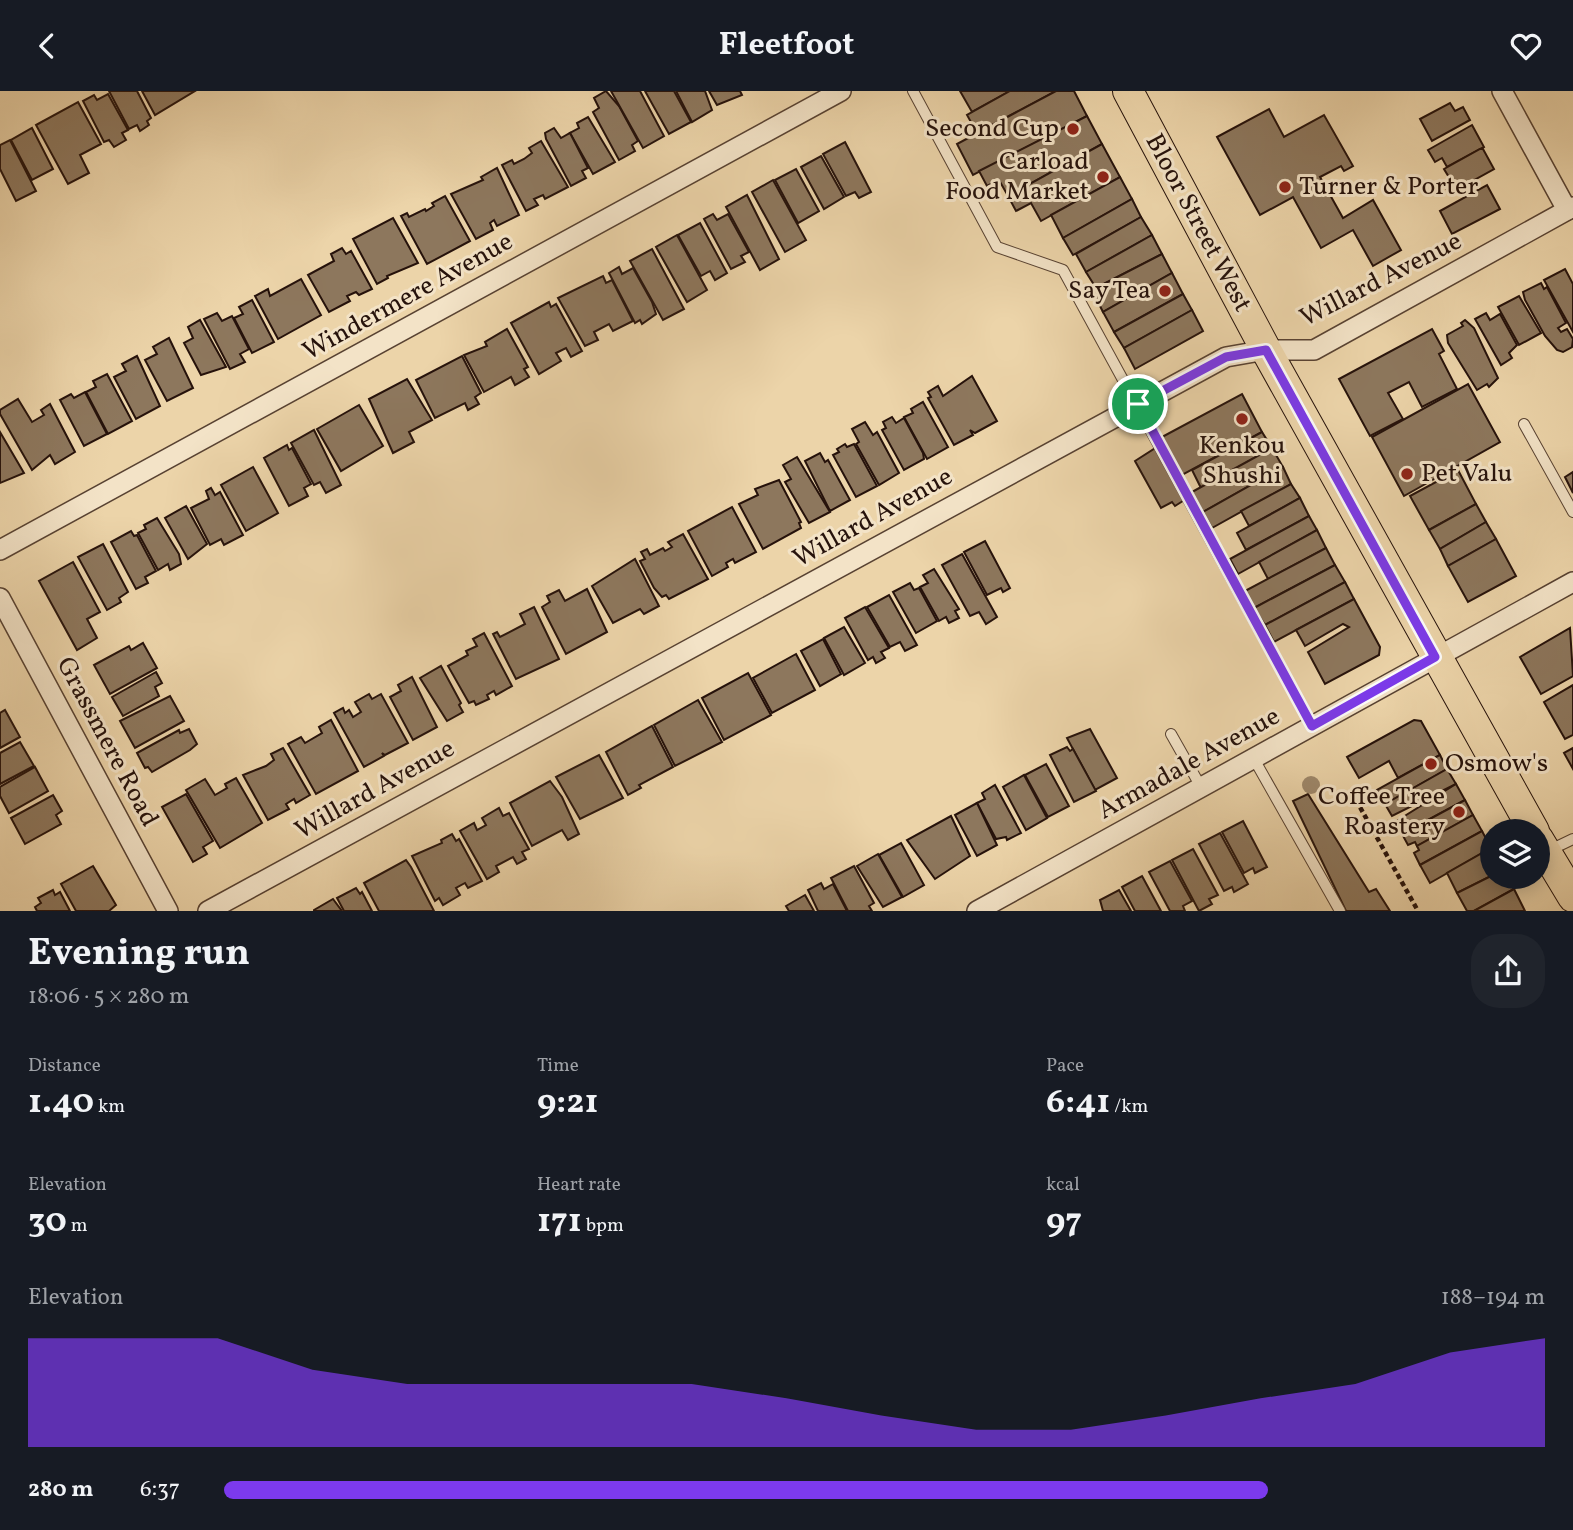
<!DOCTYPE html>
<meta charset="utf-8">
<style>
:root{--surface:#171b24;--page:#20242c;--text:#f1f3f6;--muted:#9ea1a6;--accent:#7c3aed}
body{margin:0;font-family:Vollkorn,serif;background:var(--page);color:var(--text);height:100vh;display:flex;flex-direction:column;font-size:26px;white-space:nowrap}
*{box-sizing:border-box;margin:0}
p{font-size:23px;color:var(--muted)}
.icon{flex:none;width:38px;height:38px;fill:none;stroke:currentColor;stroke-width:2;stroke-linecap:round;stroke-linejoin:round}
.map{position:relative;height:820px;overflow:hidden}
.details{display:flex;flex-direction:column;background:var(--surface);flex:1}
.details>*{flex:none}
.buttons{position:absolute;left:1480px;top:728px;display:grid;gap:14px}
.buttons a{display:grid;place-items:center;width:70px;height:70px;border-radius:50%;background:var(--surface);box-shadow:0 4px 18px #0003;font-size:35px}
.pin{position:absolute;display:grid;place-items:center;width:60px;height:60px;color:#fff;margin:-30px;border:4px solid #fff;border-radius:50%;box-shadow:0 2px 7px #0007}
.round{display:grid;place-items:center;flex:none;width:74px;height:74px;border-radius:28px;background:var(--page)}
.overview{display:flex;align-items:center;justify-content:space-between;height:119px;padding:0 28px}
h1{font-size:38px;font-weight:700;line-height:52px}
.figures{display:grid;grid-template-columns:repeat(3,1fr);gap:10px;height:119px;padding:7px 28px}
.figures div{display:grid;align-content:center}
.figures b{font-size:35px;font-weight:700}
.figures small{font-size:19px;font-weight:400}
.figures p{font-size:19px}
.chart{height:196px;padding:14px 28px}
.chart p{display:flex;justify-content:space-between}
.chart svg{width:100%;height:126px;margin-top:7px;fill:var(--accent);opacity:.7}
ul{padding:0 28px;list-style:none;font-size:23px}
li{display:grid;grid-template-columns:112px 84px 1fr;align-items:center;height:52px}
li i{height:18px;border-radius:9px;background:var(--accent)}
header{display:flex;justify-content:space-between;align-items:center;height:91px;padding:0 28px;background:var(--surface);font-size:32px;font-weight:700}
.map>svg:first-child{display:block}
</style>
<header><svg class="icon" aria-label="back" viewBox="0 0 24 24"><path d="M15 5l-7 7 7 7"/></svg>Fleetfoot<svg class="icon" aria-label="heart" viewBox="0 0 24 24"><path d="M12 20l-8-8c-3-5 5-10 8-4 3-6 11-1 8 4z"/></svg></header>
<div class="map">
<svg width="1573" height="820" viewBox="0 0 1573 820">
<rect width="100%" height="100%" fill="#ecd4a9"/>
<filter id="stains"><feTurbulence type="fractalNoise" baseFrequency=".00286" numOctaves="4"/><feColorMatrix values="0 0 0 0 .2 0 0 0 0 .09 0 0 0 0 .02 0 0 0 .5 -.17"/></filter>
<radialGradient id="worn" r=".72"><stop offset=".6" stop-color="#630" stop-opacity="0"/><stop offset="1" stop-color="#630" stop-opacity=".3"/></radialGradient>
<g fill="#8d775d" stroke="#26120b" stroke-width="2">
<polygon points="109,0 137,0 151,27 147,30 149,34 140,40 137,34 129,38"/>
<polygon points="142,0 195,0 155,24"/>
<polygon points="606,0 619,15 638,50 632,54 635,60 619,69 593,21 599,17 594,7"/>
<polygon points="611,0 640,0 664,45 643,57"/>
<polygon points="645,0 674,0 691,31 669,43"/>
<polygon points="676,0 705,0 712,19 692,31"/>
<polygon points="709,0 740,0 742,4 717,14"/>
<polygon points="960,0 1010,0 972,21"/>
<polygon points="1010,0 1056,0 977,42 967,24"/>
<polygon points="1056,0 1074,0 1087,25 973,84 957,53"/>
<polygon points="108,3 128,39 122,42 126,49 114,56 109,49 104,51 83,10 94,4 97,9"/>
<polygon points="78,11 101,53 80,64 89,82 68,93 36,34"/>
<polygon points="1450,12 1455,20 1463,16 1470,29 1432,50 1420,28"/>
<polygon points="1269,18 1284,46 1324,24 1353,75 1344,80 1341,75 1320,86 1343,127 1373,109 1401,159 1373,175 1353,139 1321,157 1293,106 1260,124 1217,46"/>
<polygon points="1087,25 1102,53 1008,105 999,89 987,95 979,80"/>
<polygon points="588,26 615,71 593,83 570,42 579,37 577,32"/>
<polygon points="1472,34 1484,56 1447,76 1442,67 1435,71 1428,59"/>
<polygon points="32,37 53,78 32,89 11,49"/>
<polygon points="554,37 561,47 570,42 588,77 582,80 586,87 571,95 546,48 545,42"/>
<polygon points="10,49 36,100 16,110 0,78 0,54"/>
<polygon points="541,50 568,96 545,108 543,104 534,108 538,114 526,120 502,74 512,69 514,73 524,68 532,62 529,57"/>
<polygon points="845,51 871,101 859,107 855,101 846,105 823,63"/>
<polygon points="1102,53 1120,86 1041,130 1031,112 1016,120 1008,105"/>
<polygon points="1480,58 1483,58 1494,78 1449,103 1443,92 1450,88 1444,78"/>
<polygon points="821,65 844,106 824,118 801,76"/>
<polygon points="497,77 519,124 497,135 494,129 490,132 493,139 476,148 451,103 483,89 481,86"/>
<polygon points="796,78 819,120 798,132 775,89"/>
<polygon points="1120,86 1132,108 1063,147 1051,124"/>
<polygon points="773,89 806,149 785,161 752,101"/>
<polygon points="1487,94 1500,118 1452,143 1440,120"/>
<polygon points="747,104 779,168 760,179 726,116"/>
<polygon points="445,105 470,150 427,173 401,125 407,122 409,126 425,118 426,120 434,115 432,112"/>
<polygon points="1132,108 1141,126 1073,164 1063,147"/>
<polygon points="713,123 717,129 728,123 749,161 741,165 745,171 731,178 704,128"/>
<polygon points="1141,126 1152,144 1086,181 1076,163"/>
<polygon points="393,127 418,172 387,185 388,187 377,193 353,148"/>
<polygon points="700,132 727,182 715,189 710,180 701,185 678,144"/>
<polygon points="677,144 707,199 687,211 656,156"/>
<polygon points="1152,144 1162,163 1096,197 1086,181"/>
<polygon points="342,157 346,163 351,160 372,198 359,204 356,201 347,205 350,210 329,221 308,184 334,170 331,163"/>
<polygon points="652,158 684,218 663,229 630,170"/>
<polygon points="1162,163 1172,182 1103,221 1092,199"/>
<polygon points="619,176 622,183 633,177 652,211 656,223 642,233 640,229 635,232 609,182"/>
<polygon points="1565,178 1573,193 1573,241 1544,189"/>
<polygon points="1172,182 1183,203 1114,241 1103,221"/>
<polygon points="603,185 606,192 612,189 633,230 613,240 609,233 594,241 598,249 585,255 558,207"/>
<polygon points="301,188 321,224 278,248 255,205 268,198 270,205"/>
<polygon points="1541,192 1544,198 1547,196 1566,232 1558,237 1561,241 1567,238 1573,248 1572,256 1563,261 1557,259 1545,245 1525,209 1523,201"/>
<polygon points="1183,203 1192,219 1124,257 1114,241"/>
<polygon points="1519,205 1541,242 1519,254 1498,216"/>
<polygon points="252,209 274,251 252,262 234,227 243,223 239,216"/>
<polygon points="549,211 551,216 556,213 582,260 571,266 566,257 556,262 561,270 539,283 511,232"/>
<polygon points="1192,219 1203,240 1135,278 1124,257"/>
<polygon points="217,222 222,230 232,225 249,258 240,263 245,271 230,278 204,228"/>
<polygon points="1486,222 1490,229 1500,223 1517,254 1509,262 1512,267 1501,274 1475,228"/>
<polygon points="200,229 226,276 201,284 184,252 193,247 188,236"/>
<polygon points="1465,229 1474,237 1498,287 1489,296 1487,293 1477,299 1448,252 1447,244 1463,235 1461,232"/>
<polygon points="507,238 528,276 524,278 529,286 515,294 511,286 484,301 464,264 487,255 485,251"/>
<polygon points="1432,238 1444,260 1439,263 1457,298 1422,316 1409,291 1388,302 1403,328 1370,345 1339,288"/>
<polygon points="169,247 193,297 167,310 145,269 157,263 153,256"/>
<polygon points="137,265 160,315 136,328 114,286 126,280 122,273"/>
<polygon points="462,265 481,302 475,306 479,313 468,319 465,312 435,327 416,289"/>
<polygon points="107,283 132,330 108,343 86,301 96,296 93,290"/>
<polygon points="972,285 997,330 975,342 970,339 973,344 954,354 928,307 931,306 928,301 938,295 943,305"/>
<polygon points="407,288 432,329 409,341 414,351 393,362 369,308"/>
<polygon points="1468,293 1500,351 1404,405 1372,346"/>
<polygon points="85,301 107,343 84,355 60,309 71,303 74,307"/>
<polygon points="1242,303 1262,341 1182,384 1162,346"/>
<polygon points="18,308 32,331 44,324 41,319 50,313 75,361 55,373 50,364 32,379 0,323 0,319"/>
<polygon points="923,311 948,356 927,368 904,326 913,322 911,318"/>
<polygon points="359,314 383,355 341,380 317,338"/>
<polygon points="892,326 896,332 904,327 923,362 924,368 904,379 882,339 886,337 883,331"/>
<polygon points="865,331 873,344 877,341 899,382 879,394 856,353 859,351 852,338"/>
<polygon points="314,339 341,394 326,402 320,391 314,394 291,352"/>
<polygon points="0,341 24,382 0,392"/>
<polygon points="1262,341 1272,357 1201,397 1192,379"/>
<polygon points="845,353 847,356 854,353 877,395 856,406 833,364 839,361 837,358"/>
<polygon points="287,354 289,359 292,357 311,393 304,397 308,405 289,415 264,367"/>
<polygon points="1157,356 1186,408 1175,415 1172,411 1161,417 1135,370"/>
<polygon points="1272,357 1283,376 1203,421 1192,401"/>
<polygon points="820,362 825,371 828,369 850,409 830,420 805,370"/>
<polygon points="797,366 830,421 809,432 785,391 791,388 783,374"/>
<polygon points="253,376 278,422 246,440 221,394"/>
<polygon points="1283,376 1291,393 1212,437 1203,421"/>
<polygon points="1458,379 1476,413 1429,439 1410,405"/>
<polygon points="1573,381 1573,402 1565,386"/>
<polygon points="779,389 801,431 799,432 801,437 763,458 739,413 758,404 755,398"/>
<polygon points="1291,393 1300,407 1249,435 1241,420"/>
<polygon points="211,397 215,404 220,401 243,444 224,454 221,448 210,454 191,417 209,408 206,400"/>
<polygon points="1300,407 1309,425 1246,459 1237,442"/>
<polygon points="1476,413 1486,431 1440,458 1429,439"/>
<polygon points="186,415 207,453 188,468 165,427"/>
<polygon points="732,416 756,461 735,472 733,468 726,472 728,476 712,485 688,440"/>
<polygon points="1309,425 1317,439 1238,483 1230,468"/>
<polygon points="157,427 179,463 181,473 170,479 168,473 158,479 138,442 146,438 144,434"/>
<polygon points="1486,431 1496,448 1448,475 1440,458"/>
<polygon points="1317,439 1326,457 1268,488 1259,471"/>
<polygon points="131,440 134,445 137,444 156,480 145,486 148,492 136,498 111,451"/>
<polygon points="683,443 708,488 669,508 666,504 662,506 654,497 640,470 645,468 641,461 647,458 650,464 663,457 665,460 672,456 668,451"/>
<polygon points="1496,448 1516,485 1468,511 1448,475"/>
<polygon points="985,450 1010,497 1003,501 1001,497 987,504 964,461"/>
<polygon points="103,453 128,501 119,507 121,511 107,519 78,466"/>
<polygon points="1326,457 1335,474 1254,517 1245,500"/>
<polygon points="962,463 997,526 986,533 979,521 970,525 942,474"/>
<polygon points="635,468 659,515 644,523 640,518 613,532 592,495"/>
<polygon points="73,471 100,521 87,528 97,547 77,559 39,490"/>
<polygon points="1335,474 1345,491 1265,534 1254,517"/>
<polygon points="934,478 959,518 955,520 959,527 949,532 946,526 939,530 920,496 928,492 923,484"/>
<polygon points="1345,491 1354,508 1274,551 1265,534"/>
<polygon points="910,492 914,499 919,497 937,530 916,542 893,501"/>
<polygon points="587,498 607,541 566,563 542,516 550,511 547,505 559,499 565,510"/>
<polygon points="889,504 917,554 905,560 900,551 890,556 867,516"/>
<polygon points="1354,508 1380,556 1379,564 1325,593 1308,561 1349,536 1343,533 1305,555 1296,539"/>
<polygon points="534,516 559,568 516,588 493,543 497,541 500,546 525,533 520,523"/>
<polygon points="865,516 889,557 881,561 885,567 876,572 873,566 868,569 845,527"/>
<polygon points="844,536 865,572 844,584 824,547"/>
<polygon points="1570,537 1573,585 1541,603 1520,566"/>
<polygon points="484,542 512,595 496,604 494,600 487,604 489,608 476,614 474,610 469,612 448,575 468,564 466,560 477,555 473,548"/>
<polygon points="823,548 841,583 820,595 801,560"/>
<polygon points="143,552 157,577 110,603 94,574 129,555 131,559"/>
<polygon points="796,563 815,599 772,622 753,587"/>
<polygon points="441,575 461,612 459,614 463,621 447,630 420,587"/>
<polygon points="156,581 162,592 155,596 159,605 123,625 112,606"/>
<polygon points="748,582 771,624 724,649 702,607"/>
<polygon points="412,586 437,636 413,649 390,606 401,600 398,594"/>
<polygon points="1573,594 1573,644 1565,648 1544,611"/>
<polygon points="369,603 372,608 381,603 408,652 385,664 382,662 384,665 364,676 334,622 343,617 345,622 349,619 353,626 361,621 355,611"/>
<polygon points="170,605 184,630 135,657 120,630"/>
<polygon points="698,609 722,651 675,675 654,634"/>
<polygon points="5,619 20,646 0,657 0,622"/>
<polygon points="331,629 358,680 316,703 288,653 301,646 305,652 322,642 319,636"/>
<polygon points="1414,629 1421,630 1440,664 1398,687 1389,670 1359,687 1347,666"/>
<polygon points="652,635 673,676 639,694 641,697 628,704 606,661"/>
<polygon points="189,638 197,653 190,659 152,681 148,676 145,677 137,662 179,639 180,642"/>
<polygon points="1090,638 1117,687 1095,699 1067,647"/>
<polygon points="20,651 34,675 0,693 0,662"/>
<polygon points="1067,656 1070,660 1073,658 1096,700 1074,711 1050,664"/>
<polygon points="283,657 310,704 296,712 294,708 286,713 289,718 268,729 243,684 266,675 274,669 271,663"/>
<polygon points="1573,657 1573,678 1564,662"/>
<polygon points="599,664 623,707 580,728 556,686"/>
<polygon points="1440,664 1447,678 1385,713 1377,699"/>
<polygon points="1046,673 1069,715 1048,726 1025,684"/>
<polygon points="35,676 48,700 9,722 0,705 0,696"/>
<polygon points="1447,678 1456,693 1392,725 1385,713"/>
<polygon points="1024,684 1047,727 1026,739 1003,696"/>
<polygon points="236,687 262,732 220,757 186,699 205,688 215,704 227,697 225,693"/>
<polygon points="550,690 562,706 579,743 568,749 562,739 532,755 510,712"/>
<polygon points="1456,693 1465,709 1402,743 1395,731"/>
<polygon points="995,694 1021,742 1007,749 1006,746 996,748 977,712 985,708 982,702"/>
<polygon points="186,703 213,750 203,756 207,763 193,771 162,716"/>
<polygon points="1308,703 1369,801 1376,798 1390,820 1346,820 1293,710"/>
<polygon points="53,704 62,720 56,724 61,733 25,753 11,727"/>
<polygon points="1465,709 1473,724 1417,755 1415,751 1408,754 1402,743"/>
<polygon points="977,712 997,754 977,765 955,724"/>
<polygon points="499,717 503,725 509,722 529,758 522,761 526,768 517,773 513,766 496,775 499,781 487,788 460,740 474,732 477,739 486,734 482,727"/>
<polygon points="1473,724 1482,740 1420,774 1414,762 1419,759 1417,755"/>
<polygon points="951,725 970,765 935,788 907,749"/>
<polygon points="1243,730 1267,776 1255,782 1253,777 1244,782 1222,741"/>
<polygon points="1482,740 1491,757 1430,792 1420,774"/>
<polygon points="1220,742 1248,793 1234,801 1232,796 1224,800 1199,753"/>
<polygon points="452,743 456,750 459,748 482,790 468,797 465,792 456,797 460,804 443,814 439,807 435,810 412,765 442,752 441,749"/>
<polygon points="901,752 924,794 903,806 879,764"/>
<polygon points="1491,757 1493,784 1457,802 1447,782"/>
<polygon points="1193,758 1218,804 1209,808 1212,813 1199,820 1172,769"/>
<polygon points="878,763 902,806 883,816 857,775"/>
<polygon points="406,769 411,776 434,820 379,820 364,792"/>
<polygon points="1170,770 1192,810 1183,815 1185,820 1170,820 1149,781"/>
<polygon points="93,775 116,814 109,820 76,820 61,793"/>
<polygon points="854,775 874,812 869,815 872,820 848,820 831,787"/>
<polygon points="1493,784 1507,786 1514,798 1474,820 1467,820 1457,802"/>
<polygon points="1142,785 1161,820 1135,820 1122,796"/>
<polygon points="821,792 824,798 833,793 847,820 818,820 808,799"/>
<polygon points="356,797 360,803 362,801 372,820 344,820 337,807"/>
<polygon points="1514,798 1525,820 1474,820"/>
<polygon points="53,799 55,804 60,801 70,820 37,820 35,816 41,812 38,807"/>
<polygon points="1119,799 1131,820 1103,820 1100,809"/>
<polygon points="805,804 814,820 789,820 786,815"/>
<polygon points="333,808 342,820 314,820 314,819"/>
</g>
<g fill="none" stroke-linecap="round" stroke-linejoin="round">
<g stroke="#584232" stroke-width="12">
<g id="service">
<polyline points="913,0 997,156 1063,179 1312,635"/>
<polyline points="1524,333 1573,421"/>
<polyline points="1171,643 1201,696"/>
<polyline points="1254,668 1340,820"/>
<polyline points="1548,760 1573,748"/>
</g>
</g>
<g stroke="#584232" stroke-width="22">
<g id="minor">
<polyline points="1502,0 1567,119"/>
<polyline points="0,459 841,0"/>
<polyline points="0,507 168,820"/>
<polyline points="208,820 1226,266 1266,259 1314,259 1573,116"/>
<polyline points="977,820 1573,491"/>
</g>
</g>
<g stroke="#26120b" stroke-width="32">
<g id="primary">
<polyline points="1128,0 1266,259 1534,740"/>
<polyline points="1538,748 1573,806"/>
</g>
</g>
<polyline stroke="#26120b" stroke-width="4.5" stroke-dasharray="5 3.5" stroke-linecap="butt" points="1356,709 1418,820"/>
<use href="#service" stroke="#f3e3c7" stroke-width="10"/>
<use href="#minor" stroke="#f3e3c7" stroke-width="19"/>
<use href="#primary" stroke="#ecd4a9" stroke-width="30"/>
</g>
<circle fill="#9e886b" cx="1311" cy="694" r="9"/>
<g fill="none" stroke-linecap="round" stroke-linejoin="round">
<g stroke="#fff" stroke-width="14">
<polygon id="route" points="1266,259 1435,566 1312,635 1138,313 1226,266"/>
</g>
<use href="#route" stroke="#7c3aed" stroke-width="9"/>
</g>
<g fill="#8f2418" stroke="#f3e3c7" stroke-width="2.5">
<circle cx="1073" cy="38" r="7"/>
<circle cx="1103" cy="86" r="7"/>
<circle cx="1285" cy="96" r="7"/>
<circle cx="1165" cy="200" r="7"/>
<circle cx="1242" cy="328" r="7"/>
<circle cx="1407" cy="383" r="7"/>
<circle cx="1431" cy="673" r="7"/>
<circle cx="1459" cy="721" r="7"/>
</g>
<g text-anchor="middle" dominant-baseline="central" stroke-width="6" stroke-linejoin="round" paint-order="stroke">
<g font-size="26" fill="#26120b" stroke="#f3e3c7" text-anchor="end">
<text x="1059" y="38">Second Cup</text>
<text x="1089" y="71">Carload<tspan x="1089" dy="30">Food Market</tspan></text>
<text x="1299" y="96" text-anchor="start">Turner &amp; Porter</text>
<text x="1151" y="200">Say Tea</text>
<text x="1242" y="355" text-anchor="middle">Kenkou<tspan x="1242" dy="30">Shushi</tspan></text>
<text x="1421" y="383" text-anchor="start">Pet Valu</text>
<text x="1445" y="673" text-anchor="start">Osmow's</text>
<text x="1445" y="706">Coffee Tree<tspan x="1445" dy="30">Roastery</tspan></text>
</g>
<g font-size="26" fill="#26120b" stroke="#f3e3c7">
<text transform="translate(1198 132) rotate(62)">Bloor Street West</text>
<text transform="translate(1381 189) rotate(-27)">Willard Avenue</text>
<text transform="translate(408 206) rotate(-29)">Windermere Avenue</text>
<text transform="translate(873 427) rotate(-29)">Willard Avenue</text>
<text transform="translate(107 651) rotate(62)">Grassmere Road</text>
<text transform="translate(1189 673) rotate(-29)">Armadale Avenue</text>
<text transform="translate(375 699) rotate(-29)">Willard Avenue</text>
</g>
</g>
<rect width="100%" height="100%" filter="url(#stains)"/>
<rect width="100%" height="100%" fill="url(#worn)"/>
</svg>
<div class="buttons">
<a><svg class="icon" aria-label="layers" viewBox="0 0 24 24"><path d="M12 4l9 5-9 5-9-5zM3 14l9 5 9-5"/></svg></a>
</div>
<div class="pin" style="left:1138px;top:313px;background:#1e9e55"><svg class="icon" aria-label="arrive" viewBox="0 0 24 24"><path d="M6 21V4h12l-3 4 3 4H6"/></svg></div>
</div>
<section class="details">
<div class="overview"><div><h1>Evening run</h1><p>18:06 · 5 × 280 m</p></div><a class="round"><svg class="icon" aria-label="share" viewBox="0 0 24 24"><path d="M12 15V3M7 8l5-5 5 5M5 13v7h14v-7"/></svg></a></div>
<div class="figures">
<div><p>Distance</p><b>1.40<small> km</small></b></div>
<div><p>Time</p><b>9:21</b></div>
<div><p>Pace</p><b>6:41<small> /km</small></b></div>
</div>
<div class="figures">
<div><p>Elevation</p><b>30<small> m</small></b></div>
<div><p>Heart rate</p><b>171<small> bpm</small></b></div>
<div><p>kcal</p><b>97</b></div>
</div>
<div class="chart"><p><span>Elevation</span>188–194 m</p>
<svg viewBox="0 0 160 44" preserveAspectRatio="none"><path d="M0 44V6L10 6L20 6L30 17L40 22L50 22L60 22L70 22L80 27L90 33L100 38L110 38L120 33L130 27L140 22L150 11L160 6V44z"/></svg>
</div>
<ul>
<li><b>280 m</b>6:37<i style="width:79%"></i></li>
</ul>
</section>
